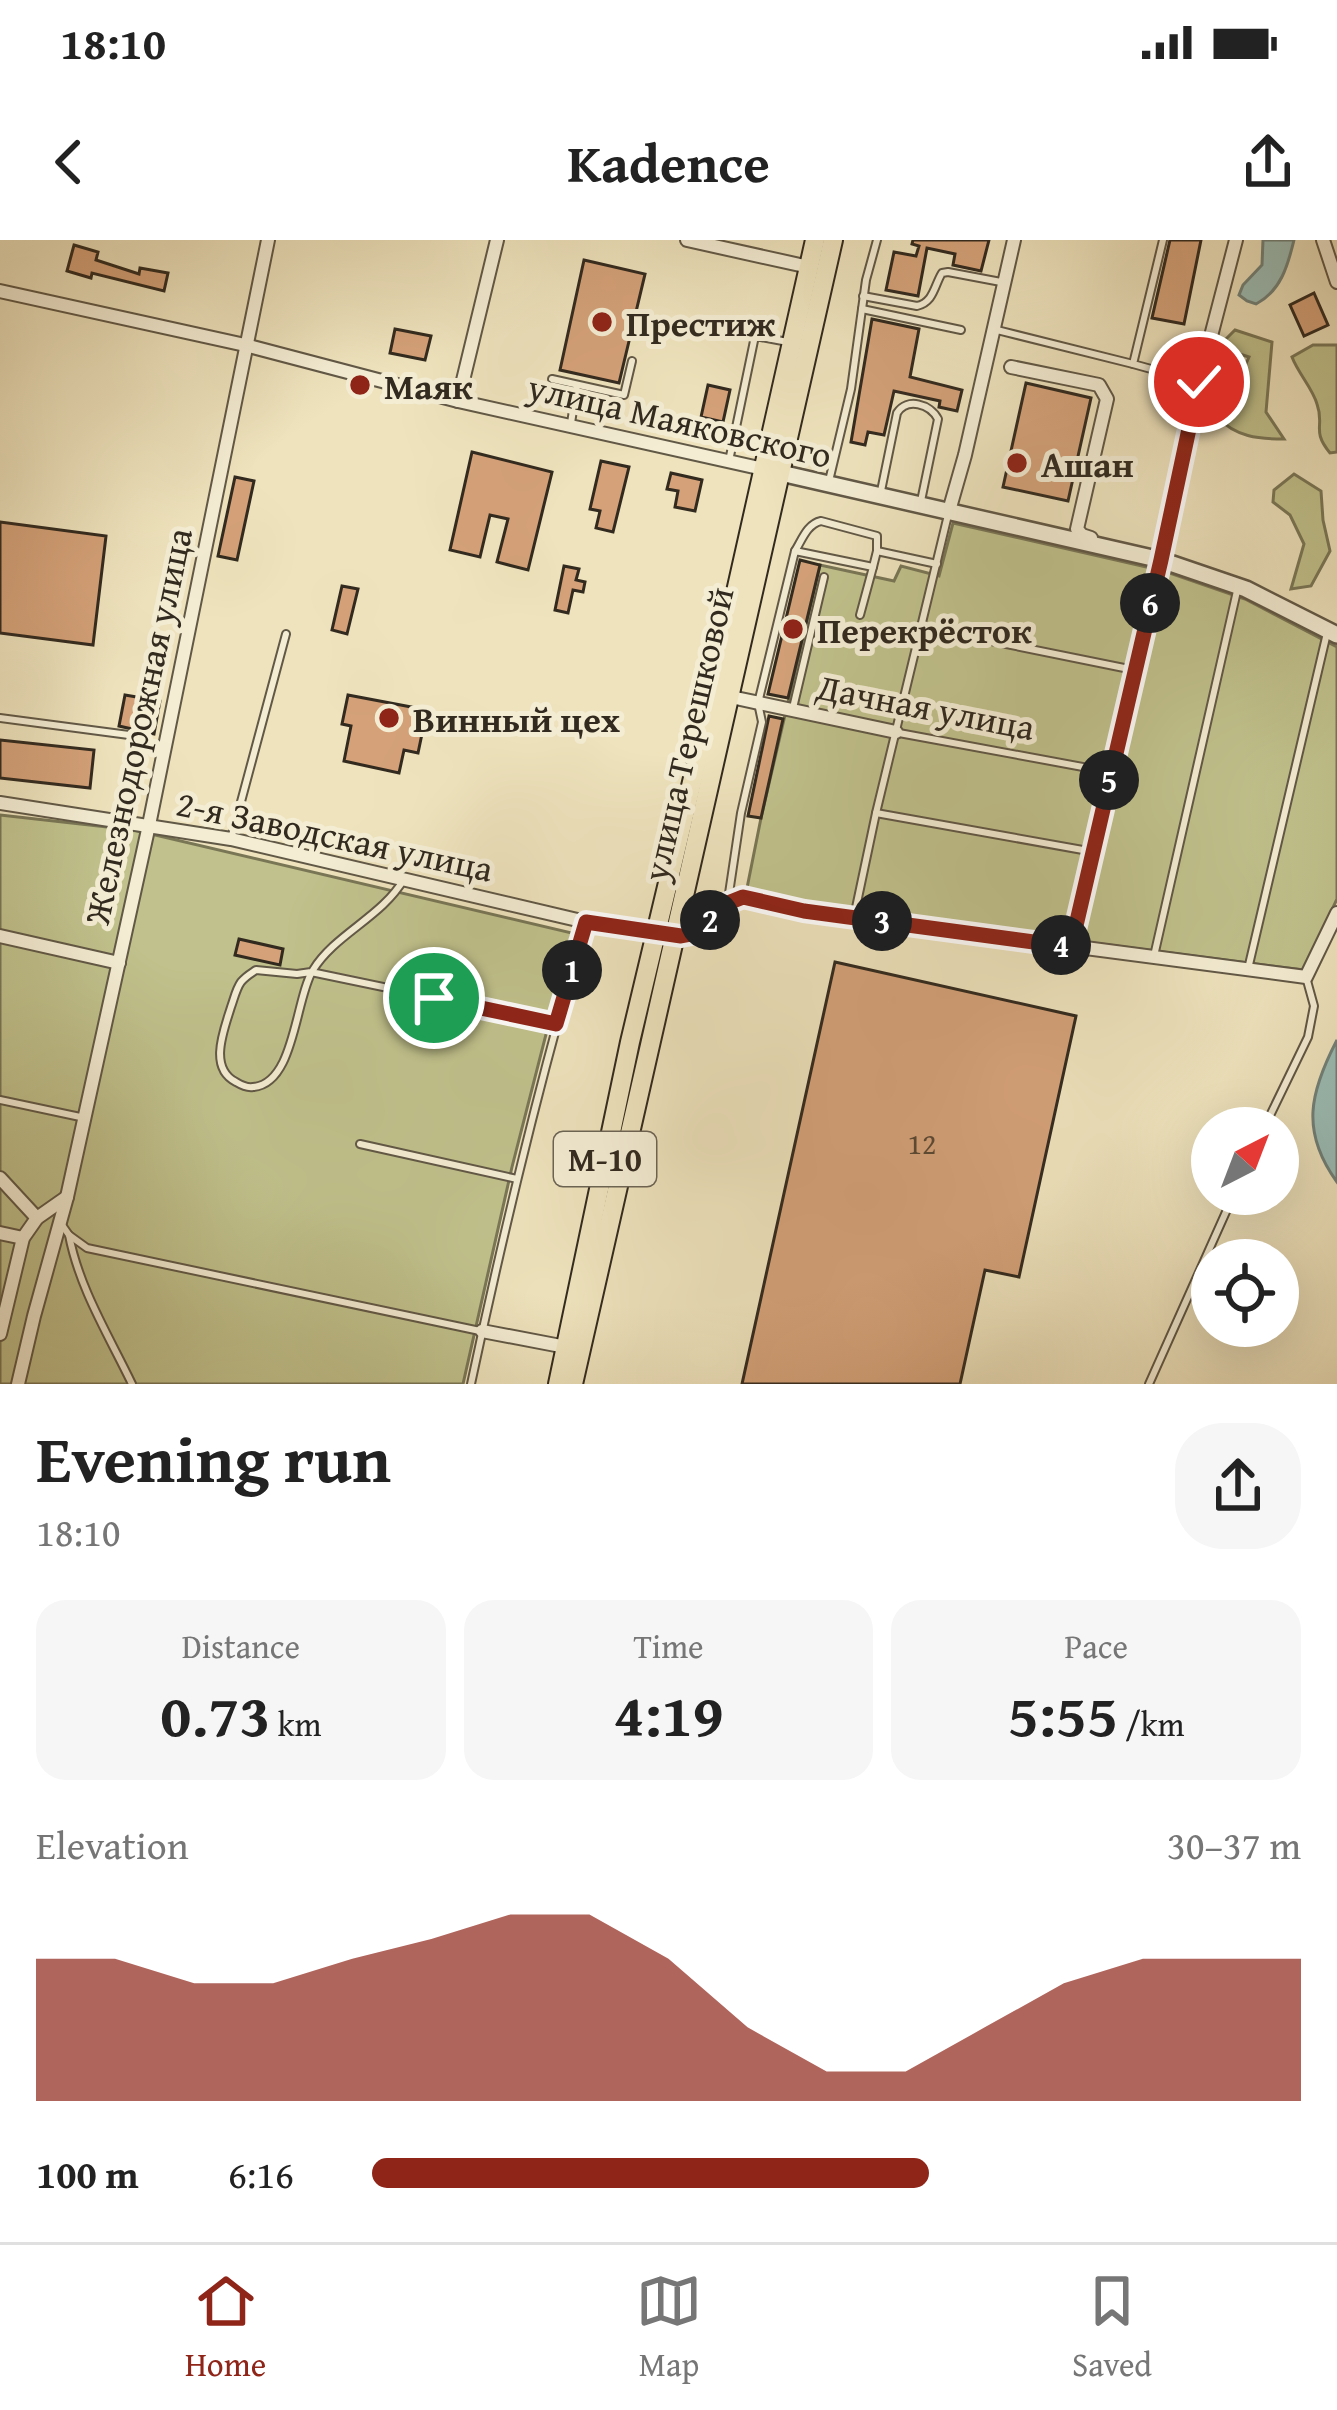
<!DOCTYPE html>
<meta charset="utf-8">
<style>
:root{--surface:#fff;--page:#f6f6f6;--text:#222;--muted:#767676;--line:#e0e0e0;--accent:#8f2418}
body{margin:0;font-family:"Gentium Book Plus",serif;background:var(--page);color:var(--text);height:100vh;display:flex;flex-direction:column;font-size:45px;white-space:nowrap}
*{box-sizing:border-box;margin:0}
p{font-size:39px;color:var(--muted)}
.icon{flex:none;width:66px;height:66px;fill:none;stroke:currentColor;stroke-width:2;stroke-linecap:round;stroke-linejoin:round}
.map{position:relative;height:1144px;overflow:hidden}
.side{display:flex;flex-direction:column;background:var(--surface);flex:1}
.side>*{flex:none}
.needle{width:78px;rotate:42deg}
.tools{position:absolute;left:1191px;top:867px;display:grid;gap:24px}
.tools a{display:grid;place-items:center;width:108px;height:108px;border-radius:50%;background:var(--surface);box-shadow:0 12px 48px #0002;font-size:60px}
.pin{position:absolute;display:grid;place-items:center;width:102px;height:102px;color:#fff;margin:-51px;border:6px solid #fff;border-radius:50%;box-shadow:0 3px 12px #0007}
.km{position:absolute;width:60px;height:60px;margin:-30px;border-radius:50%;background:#222;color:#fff;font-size:33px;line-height:60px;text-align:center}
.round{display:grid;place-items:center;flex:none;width:126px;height:126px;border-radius:48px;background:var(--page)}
.head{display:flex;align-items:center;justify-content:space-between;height:204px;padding:0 36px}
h1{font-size:66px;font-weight:700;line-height:90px}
.metrics{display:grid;grid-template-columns:repeat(3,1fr);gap:18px;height:204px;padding:12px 36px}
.metrics div{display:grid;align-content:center;border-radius:30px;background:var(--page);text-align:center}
.metrics b{font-size:60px;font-weight:700}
.metrics small{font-size:33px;font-weight:400}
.metrics p{font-size:33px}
.chart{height:336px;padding:24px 36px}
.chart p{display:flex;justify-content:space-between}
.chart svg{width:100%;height:216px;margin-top:12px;fill:var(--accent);opacity:.7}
ul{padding:0 36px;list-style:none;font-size:39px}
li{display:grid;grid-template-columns:192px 144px 1fr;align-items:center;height:90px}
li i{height:30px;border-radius:15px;background:var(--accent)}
.status{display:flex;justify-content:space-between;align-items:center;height:84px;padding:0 60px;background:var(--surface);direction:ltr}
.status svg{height:33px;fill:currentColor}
header{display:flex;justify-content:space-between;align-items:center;height:156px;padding:0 36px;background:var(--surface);font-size:54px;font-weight:700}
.tabs{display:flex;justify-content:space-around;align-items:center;height:168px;border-top:3px solid var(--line);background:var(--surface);font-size:33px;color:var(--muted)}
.tabs a{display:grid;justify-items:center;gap:6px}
.tabs .active{color:var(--accent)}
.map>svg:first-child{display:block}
</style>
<div class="status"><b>18:10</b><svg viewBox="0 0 49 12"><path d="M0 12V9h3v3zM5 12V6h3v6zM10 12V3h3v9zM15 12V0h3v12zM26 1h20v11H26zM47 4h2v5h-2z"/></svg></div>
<header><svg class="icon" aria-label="back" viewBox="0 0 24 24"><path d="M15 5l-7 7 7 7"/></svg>Kadence<svg class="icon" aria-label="share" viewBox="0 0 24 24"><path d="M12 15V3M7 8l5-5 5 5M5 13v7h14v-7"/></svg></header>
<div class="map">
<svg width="1337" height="1144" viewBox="0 0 1337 1144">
<rect width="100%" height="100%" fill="#eee3bd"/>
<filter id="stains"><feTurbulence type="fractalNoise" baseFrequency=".00167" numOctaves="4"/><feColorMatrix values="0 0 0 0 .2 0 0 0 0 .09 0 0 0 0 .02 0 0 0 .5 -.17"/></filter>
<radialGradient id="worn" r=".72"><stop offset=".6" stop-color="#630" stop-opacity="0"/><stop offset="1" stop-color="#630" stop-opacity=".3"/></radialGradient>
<g fill="#c0c18c" stroke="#797656" stroke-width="3">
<path d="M1235,90l37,12 -6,70 18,27c-26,0 -48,-2 -67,-22l16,-24 16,-36 -25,-8 2,-10z"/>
<path d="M1313,105h24v107l-7,1c-19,-23 -5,-27 -13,-49 -4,-15 -19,-31 -25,-47z"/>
<polygon points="1294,234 1321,251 1323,280 1330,311 1311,346 1291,349 1304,304 1290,275 1273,262 1274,250"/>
<polygon points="953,283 1164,331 1245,359 1337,407 1337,659 1304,730 828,669 759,658 746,653 761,578 820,325 894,341 901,326 939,336"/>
<polygon points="0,575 134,590 572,693 512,927 463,1144 0,1144"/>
</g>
<g fill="#9bbdb6" stroke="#71827a" stroke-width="3">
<path d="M1263,0h31c-6,25 -13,51 -38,64l-9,-3 -8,-6 4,-10 19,-20z"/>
<path d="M1337,800v142c-37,-51 -27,-90 0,-142z"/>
</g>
<g fill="#d4a178" stroke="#322a1f" stroke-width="3">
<polygon points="913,0 989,0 981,31 953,25 955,14 927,8 918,56 886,50 894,12 916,16 919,6 912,4"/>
<polygon points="1170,0 1201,0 1184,84 1152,78"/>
<polygon points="74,5 98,12 96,20 139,34 140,28 168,33 164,51 92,33 91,38 67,31"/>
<polygon points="584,20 645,34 619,143 560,130"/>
<polygon points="1314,53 1328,85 1304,96 1290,65"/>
<polygon points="872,79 919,89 910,137 962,150 957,171 939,167 940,161 894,151 884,195 868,192 865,205 851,202"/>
<polygon points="395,89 431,96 425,120 390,113"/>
<polygon points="1026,143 1091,158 1068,261 1003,247"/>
<polygon points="708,145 730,150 723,182 701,177"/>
<polygon points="472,212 552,232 528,330 497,322 508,279 490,275 480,317 450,310"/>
<polygon points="601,221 629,227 613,292 596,288 600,271 590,269"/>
<polygon points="671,233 702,240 695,271 675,267 678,251 667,249"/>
<polygon points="235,237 254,241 237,320 218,316"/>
<polygon points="0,282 106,296 93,405 0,393"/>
<polygon points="800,320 820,325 788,458 768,454"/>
<polygon points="564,326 579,329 576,340 585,342 583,352 573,350 568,373 555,370"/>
<polygon points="342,346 358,349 347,394 332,390"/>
<polygon points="125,455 160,461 154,494 119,486"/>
<polygon points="348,455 427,470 418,513 404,510 399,533 344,521 351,486 342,484"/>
<polygon points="769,476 783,479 761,578 748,576"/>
<polygon points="0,500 94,510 90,548 0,538"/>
<polygon points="239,699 283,709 280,725 235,715"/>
<polygon points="835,722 1076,776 1019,1037 985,1030 960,1144 742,1144"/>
</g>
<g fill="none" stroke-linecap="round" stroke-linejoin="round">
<g stroke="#615846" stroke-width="10">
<g id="service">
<polyline points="1163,0 1133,124 1198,142"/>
<path d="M863,56l54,10c17,-4 17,-20 25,-33l6,-1 53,10"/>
<polyline points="862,69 961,90"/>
<polyline points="997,90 1133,124"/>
<polyline points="552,139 624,155 632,121"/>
<polyline points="571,183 577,145"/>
<polyline points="729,221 755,96 788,102"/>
<polyline points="829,241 851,149 866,40 877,0"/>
<path d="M881,251l16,-78c10,-16 33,-9 41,6l-17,82"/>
<path d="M795,311c7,-11 12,-27 26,-30l56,15v15"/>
<polyline points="873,327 877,311 937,324"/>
<polyline points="922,387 1134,430"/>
<polyline points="793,468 824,337"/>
<polyline points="0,478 144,497 130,581"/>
<polyline points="899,493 1110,532"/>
<polyline points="876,573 1094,612"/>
<polyline points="231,599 286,394"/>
<path d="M404,639c-22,38 -69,55 -91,91 -18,29 -18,114 -60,117 -6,1 -12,-2 -17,-5 -28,-14 -12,-52 -5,-75 3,-8 5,-18 10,-25 5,-6 9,-8 15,-12l41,4 14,-2 245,51"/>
<polyline points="728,660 741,573 762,482 758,463 795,311 873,327 860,375"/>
<polyline points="854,677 876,573 948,275"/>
<polyline points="1071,707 1160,323"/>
<polyline points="1154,716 1237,351"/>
<polyline points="1248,729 1327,393"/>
<polyline points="0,860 85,878"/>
<polyline points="1264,888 1308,797 1314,766 1306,737"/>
<polyline points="360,904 517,939"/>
<polyline points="62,985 69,995 87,1008 480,1091"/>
<path d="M69,995c10,53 40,101 63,149"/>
<path d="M471,1144c33,-155 70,-309 115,-462"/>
<polyline points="1149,1144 1234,954"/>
</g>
</g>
<g stroke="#615846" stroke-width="16">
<g id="minor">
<polyline points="687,0 809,27"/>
<polyline points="1323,0 1337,42"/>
<polyline points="0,51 245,105 458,161 763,229"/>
<polyline points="1011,127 1099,145 1107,159 1077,289 1082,295 1091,298"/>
<polyline points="458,161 497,0"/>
<polyline points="949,271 965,215 1014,0"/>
<polyline points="1161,320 1199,142 1236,0"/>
<polyline points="731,457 896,492"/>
<path d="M0,563l231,36 355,83 95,14c30,-5 39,-39 65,-39 18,1 40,10 58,14l502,66 31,-64"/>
<polyline points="0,696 119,723"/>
<polyline points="0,938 37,978"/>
<polyline points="0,993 23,998"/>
<polyline points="482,1091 566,1107"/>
<polyline points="0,1094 23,998 37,978 67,957"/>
<polyline points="18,1144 34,1076 67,957 149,585 268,0"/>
</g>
</g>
<g stroke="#615846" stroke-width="20">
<polyline id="tertiary" points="772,231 1161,320 1246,349 1337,395"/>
</g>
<g stroke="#322a1f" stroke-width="22">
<g id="trunk">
<polyline points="558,1144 630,802 713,454 815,0"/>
<polyline points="573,1144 833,0"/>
</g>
</g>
<use href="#service" stroke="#f4edd4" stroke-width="6"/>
<use href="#minor" stroke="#f4edd4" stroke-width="12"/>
<use href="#tertiary" stroke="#f4edd4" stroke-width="15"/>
<use href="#trunk" stroke="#eee3bd" stroke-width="18"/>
</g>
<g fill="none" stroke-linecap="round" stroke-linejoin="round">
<g stroke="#fff" stroke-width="24">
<polyline id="route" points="434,758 556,784 586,682 681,696 697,693 728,663 743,657 804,671 1071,707 1161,320 1199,142"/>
</g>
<use href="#route" stroke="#8f2418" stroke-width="15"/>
</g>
<g fill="#8f2418" stroke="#f4edd4" stroke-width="4.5">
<circle cx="602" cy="82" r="12"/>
<circle cx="360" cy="145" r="12"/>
<circle cx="1017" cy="223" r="12"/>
<circle cx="793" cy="389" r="12"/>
<circle cx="389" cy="478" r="12"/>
</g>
<g text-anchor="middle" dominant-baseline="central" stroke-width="10" stroke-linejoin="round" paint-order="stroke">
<g font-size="30" fill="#5a4835">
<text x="922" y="903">12</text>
</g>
<rect fill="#f4edd4" stroke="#6c6455" stroke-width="3" x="554" y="892" width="102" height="54" rx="9"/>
<g font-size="33" font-weight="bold" fill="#322a1f">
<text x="605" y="919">М-10</text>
</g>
<g font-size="36" font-weight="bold" fill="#322a1f" stroke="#f4edd4" text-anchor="start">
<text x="626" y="82">Престиж</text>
<text x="384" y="145">Маяк</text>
<text x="1041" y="223">Ашан</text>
<text x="817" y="389">Перекрёсток</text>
<text x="413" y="478">Винный цех</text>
</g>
<g font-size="36" fill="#322a1f" stroke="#f4edd4">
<text transform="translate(680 180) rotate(13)">улица Маяковского</text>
<text transform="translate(926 466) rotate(11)">Дачная улица</text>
<text transform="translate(137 486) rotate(-78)">Железнодорожная улица</text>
<text transform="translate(687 494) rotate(-77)">улица Терешковой</text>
<text transform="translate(335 595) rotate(12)">2-я Заводская улица</text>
</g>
</g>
<rect width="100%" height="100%" filter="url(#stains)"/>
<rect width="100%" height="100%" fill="url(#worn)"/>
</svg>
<div class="tools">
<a><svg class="needle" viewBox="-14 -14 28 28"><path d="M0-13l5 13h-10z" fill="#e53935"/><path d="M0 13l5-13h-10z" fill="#767676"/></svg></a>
<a><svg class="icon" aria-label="locate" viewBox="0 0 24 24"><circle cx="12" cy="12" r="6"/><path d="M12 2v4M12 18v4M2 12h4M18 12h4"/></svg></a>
</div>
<div class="pin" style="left:434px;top:758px;background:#1e9e55"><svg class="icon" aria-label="arrive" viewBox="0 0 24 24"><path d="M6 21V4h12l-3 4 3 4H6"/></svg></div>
<div class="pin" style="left:1199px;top:142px;background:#d93025"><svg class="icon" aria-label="check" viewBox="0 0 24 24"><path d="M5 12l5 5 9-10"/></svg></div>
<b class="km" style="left:572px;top:730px">1</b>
<b class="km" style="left:710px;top:680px">2</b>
<b class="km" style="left:882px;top:681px">3</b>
<b class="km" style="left:1061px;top:705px">4</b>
<b class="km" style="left:1109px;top:540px">5</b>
<b class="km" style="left:1150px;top:363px">6</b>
</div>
<section class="side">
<div class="head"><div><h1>Evening run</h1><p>18:10</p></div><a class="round"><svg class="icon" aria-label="share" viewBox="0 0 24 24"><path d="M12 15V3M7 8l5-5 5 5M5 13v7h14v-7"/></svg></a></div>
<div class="metrics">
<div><p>Distance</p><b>0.73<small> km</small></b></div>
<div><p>Time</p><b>4:19</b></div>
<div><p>Pace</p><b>5:55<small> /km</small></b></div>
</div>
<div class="chart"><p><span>Elevation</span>30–37 m</p>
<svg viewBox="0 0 160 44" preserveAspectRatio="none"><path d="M0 44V15L10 15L20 20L30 20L40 15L50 11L60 6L70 6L80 15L90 29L100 38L110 38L120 29L130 20L140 15L150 15L160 15V44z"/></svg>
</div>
<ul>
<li><b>100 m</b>6:16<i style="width:60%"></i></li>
</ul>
</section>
<nav class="tabs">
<a class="active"><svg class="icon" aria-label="home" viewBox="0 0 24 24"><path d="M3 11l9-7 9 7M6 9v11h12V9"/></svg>Home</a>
<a><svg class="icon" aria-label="map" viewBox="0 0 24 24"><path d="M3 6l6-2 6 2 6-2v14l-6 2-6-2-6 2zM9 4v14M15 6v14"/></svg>Map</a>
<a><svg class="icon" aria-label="saved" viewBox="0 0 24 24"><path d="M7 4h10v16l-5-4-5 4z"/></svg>Saved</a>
</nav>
